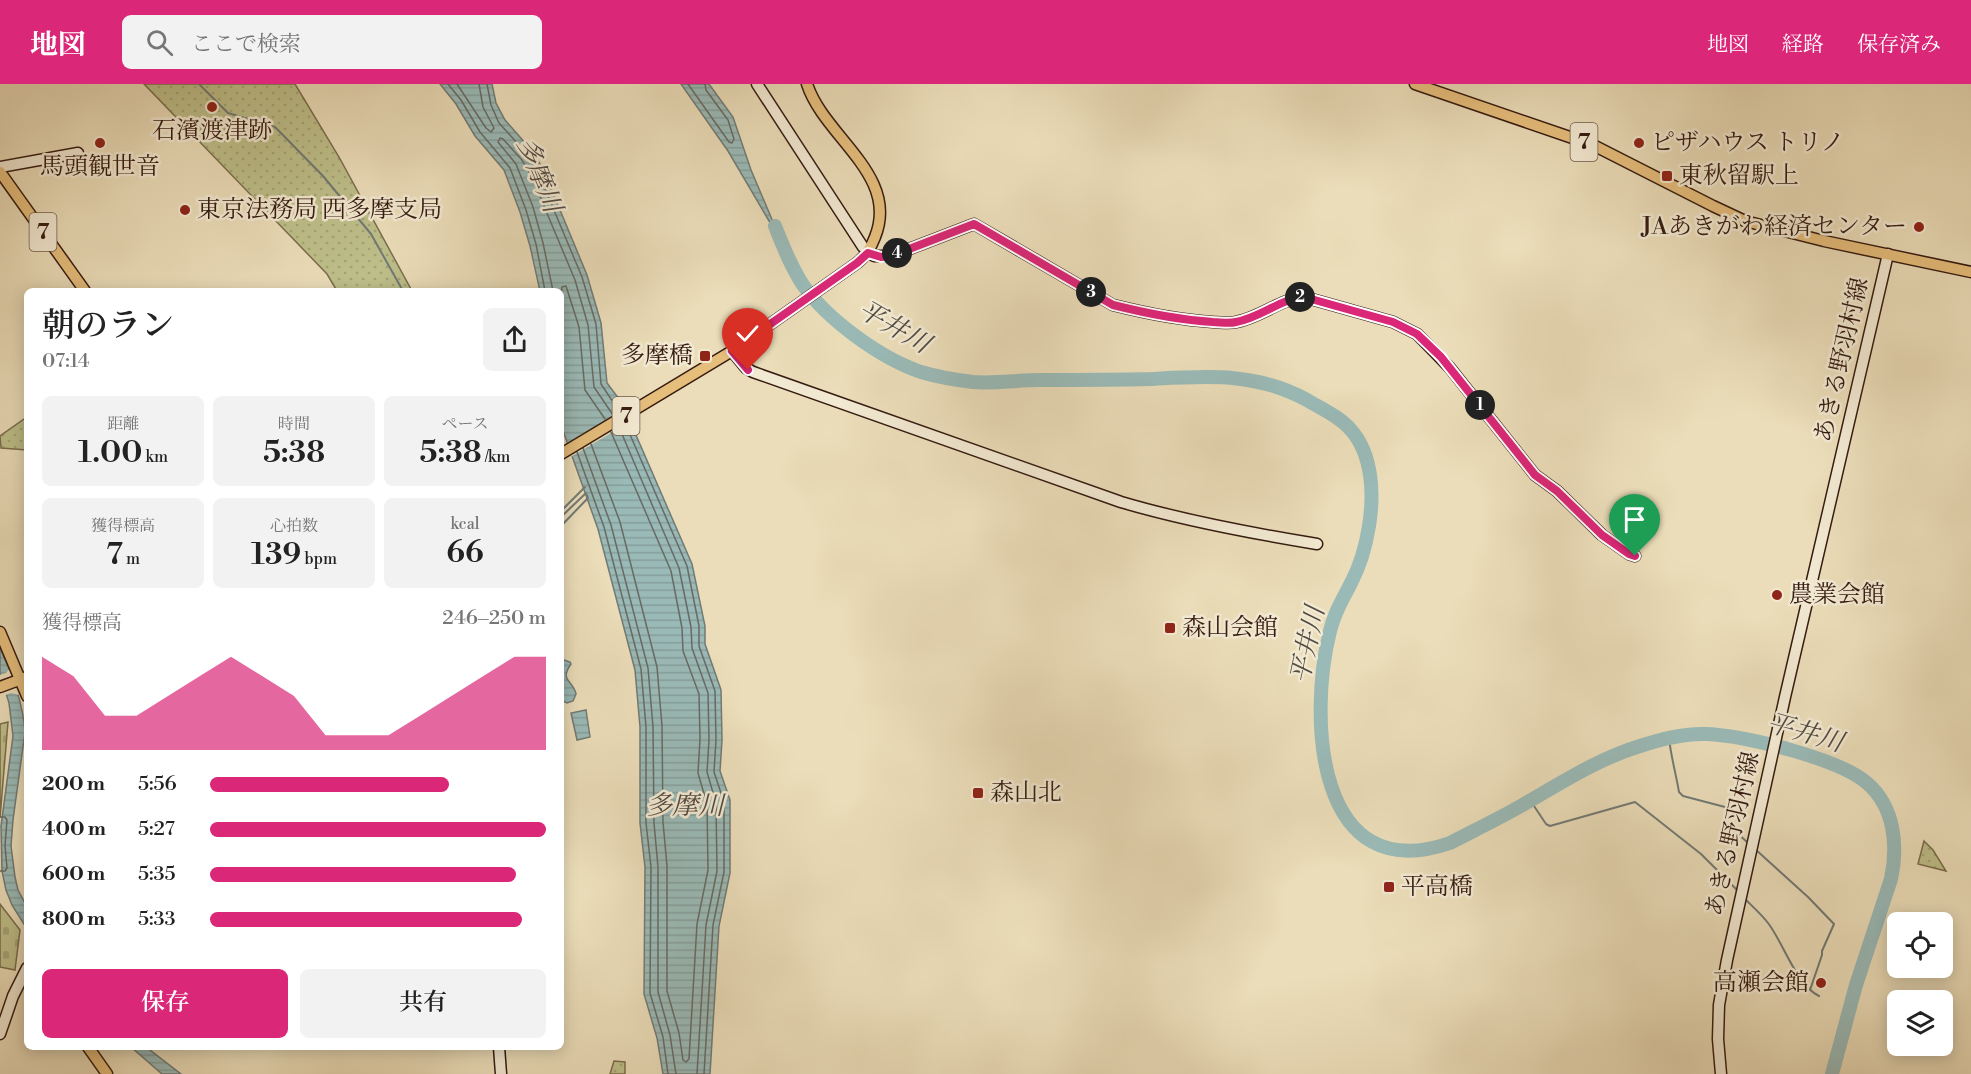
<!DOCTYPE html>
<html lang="ja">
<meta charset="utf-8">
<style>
:root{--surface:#fff;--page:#f2f2f2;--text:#222;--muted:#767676;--accent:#db2777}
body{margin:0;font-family:"Libre Bodoni","Noto Serif JP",serif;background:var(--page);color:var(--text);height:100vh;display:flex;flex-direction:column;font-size:22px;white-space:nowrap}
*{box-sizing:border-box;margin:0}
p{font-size:20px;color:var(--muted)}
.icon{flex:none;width:33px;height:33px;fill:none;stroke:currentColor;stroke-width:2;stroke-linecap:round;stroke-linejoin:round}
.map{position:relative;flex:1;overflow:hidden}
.drawer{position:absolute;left:24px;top:204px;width:540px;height:762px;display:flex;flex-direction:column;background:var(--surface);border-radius:9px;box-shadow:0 3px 15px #0003}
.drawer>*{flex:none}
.controls{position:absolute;left:1887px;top:828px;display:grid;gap:12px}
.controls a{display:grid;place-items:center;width:66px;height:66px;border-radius:9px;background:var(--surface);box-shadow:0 3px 15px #0003;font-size:30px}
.pin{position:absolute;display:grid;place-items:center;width:51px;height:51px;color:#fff;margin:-62px -26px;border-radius:50% 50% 50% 0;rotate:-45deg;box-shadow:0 0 6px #0007}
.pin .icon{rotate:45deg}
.km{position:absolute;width:30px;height:30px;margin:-15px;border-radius:50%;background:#222;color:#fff;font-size:16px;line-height:30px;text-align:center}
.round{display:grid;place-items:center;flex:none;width:63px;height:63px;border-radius:9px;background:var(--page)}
.overview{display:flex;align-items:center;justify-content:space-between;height:102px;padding:0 18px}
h1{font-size:33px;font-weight:600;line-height:45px}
.figures{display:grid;grid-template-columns:repeat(3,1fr);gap:9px;height:102px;padding:6px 18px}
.figures div{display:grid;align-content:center;border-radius:9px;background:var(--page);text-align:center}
.figures b{font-size:30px;font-weight:600}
.figures small{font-size:16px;font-weight:400}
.figures p{font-size:16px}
.chart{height:168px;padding:12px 18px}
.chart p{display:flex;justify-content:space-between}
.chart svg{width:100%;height:108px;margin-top:6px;fill:var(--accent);opacity:.7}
.primary-button{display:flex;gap:12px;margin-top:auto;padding:12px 18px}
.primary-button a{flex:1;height:69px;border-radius:9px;background:var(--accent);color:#fff;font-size:24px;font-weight:600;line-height:69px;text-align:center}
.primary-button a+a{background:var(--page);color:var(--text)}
ul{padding:0 18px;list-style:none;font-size:20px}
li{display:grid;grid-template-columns:96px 72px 1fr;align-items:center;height:45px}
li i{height:15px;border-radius:8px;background:var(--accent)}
header{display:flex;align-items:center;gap:36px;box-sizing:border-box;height:84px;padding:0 30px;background:var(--accent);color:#fff}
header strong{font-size:28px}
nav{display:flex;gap:33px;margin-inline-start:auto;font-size:21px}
.search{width:420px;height:54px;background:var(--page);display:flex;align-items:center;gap:15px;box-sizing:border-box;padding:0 21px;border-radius:9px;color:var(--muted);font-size:22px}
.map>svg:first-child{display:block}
</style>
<header>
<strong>地図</strong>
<div class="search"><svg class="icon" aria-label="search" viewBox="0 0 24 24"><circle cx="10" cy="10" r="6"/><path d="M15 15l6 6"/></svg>ここで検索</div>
<nav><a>地図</a><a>経路</a><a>保存済み</a></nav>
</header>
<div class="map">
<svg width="1971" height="990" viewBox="0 0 1971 990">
<defs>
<pattern id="cemetery-stones" width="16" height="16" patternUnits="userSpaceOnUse" patternTransform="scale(1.5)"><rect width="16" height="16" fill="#bebf8a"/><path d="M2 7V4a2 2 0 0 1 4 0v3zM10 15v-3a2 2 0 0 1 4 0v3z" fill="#a4a476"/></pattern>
<pattern id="park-dots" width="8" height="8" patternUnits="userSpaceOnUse" patternTransform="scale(1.5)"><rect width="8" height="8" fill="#bebf8a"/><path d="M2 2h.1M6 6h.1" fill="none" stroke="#a4a476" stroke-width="1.8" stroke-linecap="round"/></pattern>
<pattern id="water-rules" width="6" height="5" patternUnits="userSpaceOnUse" patternTransform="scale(1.5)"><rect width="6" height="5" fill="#9abab7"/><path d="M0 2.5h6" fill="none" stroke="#859f9c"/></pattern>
</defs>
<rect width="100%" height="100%" fill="#ebddb9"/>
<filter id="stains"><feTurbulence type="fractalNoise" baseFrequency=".00333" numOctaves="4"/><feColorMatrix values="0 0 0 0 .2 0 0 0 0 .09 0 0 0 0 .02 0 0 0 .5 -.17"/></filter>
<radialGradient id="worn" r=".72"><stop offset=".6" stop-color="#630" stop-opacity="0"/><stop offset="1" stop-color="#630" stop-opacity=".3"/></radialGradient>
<g fill="url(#cemetery-stones)" stroke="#7a6d4e" stroke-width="1.5">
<polygon points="8,638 0,734 0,640"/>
<polygon points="0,820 20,846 15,886 0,883"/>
</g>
<g fill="url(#park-dots)" stroke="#7a6d4e" stroke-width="1.5">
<polygon points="144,0 295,0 339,73 412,207 337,207 327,190"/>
<polygon points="27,333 27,366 1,364 0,352"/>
<polygon points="1924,757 1933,766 1946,787 1918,780"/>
<polygon points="614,977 625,978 625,990 610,990"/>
</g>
<g fill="url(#water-rules)" stroke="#727a75" stroke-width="1.5">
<polygon points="440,0 492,0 496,19 505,36 533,68 543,85 587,191 601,239 607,299 622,319 692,480 705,542 705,560 721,606 722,656 720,687 730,716 730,789 719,842 710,990 663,990 657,954 644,910 645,783 640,739 640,643 635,586 598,445 561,341 561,207 540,207 530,162 520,128 504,86 475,52 456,20"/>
<polygon points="681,0 709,0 733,33 751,86 782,159 728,67"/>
<path d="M0,564c12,27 23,54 25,84l-12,88 -2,26 4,31 3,13 9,17v22l-15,-24 -6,-15 -4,-19 -1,-45 12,-90 -4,-33 -9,-29z"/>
<path d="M564,576l6,2 1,2c-12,17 2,16 5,30l-3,7 -6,2 -6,-3v-14l2,-4 -2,-21z"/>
<polygon points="586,626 590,653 577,656 571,629"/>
<polygon points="131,963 146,963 181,990 162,990"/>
</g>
<g fill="#ebddb9">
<polygon points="627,323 633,336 569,374 564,361"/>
<polygon points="10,584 19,611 11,609 3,612 0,601 0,591 6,589"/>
</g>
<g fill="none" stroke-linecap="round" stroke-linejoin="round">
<g stroke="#686a64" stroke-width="1.5">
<polyline points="448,0 461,16 480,48 510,84 526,126 536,160 545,207"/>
<polyline points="457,0 486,44 491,48 494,44 483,23 479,0"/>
<polyline points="487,0 491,21 499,39 528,71 538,88 582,193 596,240 601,300 619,327"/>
<polyline points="688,0 729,58 732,59 734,55 728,36 706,6 705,0"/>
<polyline points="553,207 543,159 533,123 516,80 498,58 500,54 503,55 522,76 531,91 575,196 588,241 594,303 613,331"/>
<polyline points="561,211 562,203 566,202 579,243 585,306 605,335"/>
<polyline points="625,339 687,482 699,542 699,562 715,607 716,656 714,688 724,718 724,788 713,841 704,990"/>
<polyline points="619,343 679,484 691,543 692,564 708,609 709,656 707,688 716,719 717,787 706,841 697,990"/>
<polyline points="591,360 620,438 657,583 662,642 663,738 667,782 667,907 679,949 683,976 686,978 689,975 697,840 708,786 707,720 698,689 700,655 699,610 683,567 682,544 671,487 611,348"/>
<polyline points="583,364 611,441 648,584 653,643 654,739 658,783 658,908 670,951 676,990"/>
<polyline points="577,368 604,443 641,585 646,643 646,739 651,783 650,909 663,953 668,990"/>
<polyline points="0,733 5,733 7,736 5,762 7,784 5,787 0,787"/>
</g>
<g stroke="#727a75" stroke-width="2">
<polyline points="199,0 228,29 275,43 323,92 371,150 403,207"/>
<polyline points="561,427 585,403"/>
<polyline points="561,433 586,409"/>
<polyline points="561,442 588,414 587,411"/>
<path d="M1669,654c2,19 7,36 10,54l4,4 42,11 1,19 8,4 14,13"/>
<polyline points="1530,716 1546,740 1550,742 1635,718 1701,770 1739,808"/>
<polyline points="1755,765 1808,813 1834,840 1822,867 1822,871 1810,906"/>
<path d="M1745,815c8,8 16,15 23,24 15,19 28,62 51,73"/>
</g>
<path stroke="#9abab7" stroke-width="14" d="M775,142c8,20 16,41 28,59 25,35 77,73 118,87 17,5 35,8 52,10 22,2 44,-2 66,-2 37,0 74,0 112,-1 56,-3 105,-7 156,21 15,9 33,17 44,30 22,25 23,65 18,96 -3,19 -9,40 -18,57 -9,18 -16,28 -21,48 -22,87 -14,258 120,212 23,-12 46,-23 69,-36 39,-22 78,-48 121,-61 21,-7 45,-13 67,-12 38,2 131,24 160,49 28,24 31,63 24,96l-35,106 -24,89"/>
<g stroke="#351b11" stroke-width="13">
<g id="secondary">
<path d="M757,0l106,163 11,9h17l83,-32 139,81c32,8 66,15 100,17 7,0 15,2 23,0 24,-4 44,-23 68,-25l89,25 24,12 33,34 85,107 22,16 45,44 27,19 6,2"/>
<polyline points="0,83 78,69"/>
<path d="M732,267l14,17 7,4 368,130c64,19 129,31 196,42"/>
<polyline points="0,950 13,912 27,884"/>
<polyline points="499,963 501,990"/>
<polyline points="1721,990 1718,955 1719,921 1727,876 1785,613 1888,170"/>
</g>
</g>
<g stroke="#351b11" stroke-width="13">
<g id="primary">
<polyline points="1415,0 1593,61 1713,122 1745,137 1824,157 1971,188"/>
<polyline points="0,88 85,207"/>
<path d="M561,370l171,-103 125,-88c9,-7 14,-15 18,-26 25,-62 -51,-100 -68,-153"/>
<polyline points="0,548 27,612"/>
<polyline points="0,603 27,593"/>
<polyline points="88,963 107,990"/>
</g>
</g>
<use href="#secondary" stroke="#f2e9d2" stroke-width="10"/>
<use href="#primary" stroke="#e6be7c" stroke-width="10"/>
</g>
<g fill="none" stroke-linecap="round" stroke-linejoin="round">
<g stroke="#fff" stroke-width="12">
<path id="route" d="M748,286l-16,-19 125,-88 11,-10 13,4 10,-1 83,-32 139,81c32,8 66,15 100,17 7,0 15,2 23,0 24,-4 44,-23 68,-25l89,25 24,12 24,23 94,118 22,16 45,44 27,19 6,2"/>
</g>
<use href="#route" stroke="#db2777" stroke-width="8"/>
</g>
<g fill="#8f2418" stroke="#f2e9d2" stroke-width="2">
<circle cx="212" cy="23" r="6"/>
<circle cx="100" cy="59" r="6"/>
<circle cx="1639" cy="59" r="6"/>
<rect x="1661" y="86" width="12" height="12" rx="3"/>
<circle cx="185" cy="126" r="6"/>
<circle cx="1919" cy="143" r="6"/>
<rect x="699" y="266" width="12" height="12" rx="3"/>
<circle cx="1777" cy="511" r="6"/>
<rect x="1164" y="538" width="12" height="12" rx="3"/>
<rect x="972" y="703" width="12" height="12" rx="3"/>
<rect x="1383" y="797" width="12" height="12" rx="3"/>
<circle cx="1821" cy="899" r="6"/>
</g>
<g text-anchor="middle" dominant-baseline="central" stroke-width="5" stroke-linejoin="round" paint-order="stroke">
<g fill="#f2e9d2" stroke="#6e594b" stroke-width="1.5">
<rect x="1570.5" y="39" width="27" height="38" rx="4.5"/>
<rect x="29.5" y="129" width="27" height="38" rx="4.5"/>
<rect x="612.5" y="313" width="27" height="38" rx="4.5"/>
</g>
<g font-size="22" font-weight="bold" fill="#351b11">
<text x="1584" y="58">7</text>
<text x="43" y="148">7</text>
<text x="626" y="332">7</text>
</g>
<g font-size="24" fill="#351b11" stroke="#f2e9d2" text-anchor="start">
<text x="212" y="47" text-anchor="middle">石濱渡津跡</text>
<text x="1651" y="59">ピザハウス トリノ</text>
<text x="100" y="83" text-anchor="middle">馬頭観世音</text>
<text x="1679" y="92">東秋留駅上</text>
<text x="197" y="126">東京法務局 西多摩支局</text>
<text x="1907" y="143" text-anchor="end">JAあきがわ経済センター</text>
<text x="693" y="272" text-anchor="end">多摩橋</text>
<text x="1789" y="511">農業会館</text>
<text x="1182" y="544">森山会館</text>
<text x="990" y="709">森山北</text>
<text x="1401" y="803">平高橋</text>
<text x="1809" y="899" text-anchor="end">高瀬会館</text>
</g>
<g font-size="24" fill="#351b11" stroke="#f2e9d2">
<text transform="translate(1842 276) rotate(-77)">あきる野羽村線</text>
<text transform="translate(1733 750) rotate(-77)">あきる野羽村線</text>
</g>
<g font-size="26" font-style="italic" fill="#534b43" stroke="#f2e9d2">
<text transform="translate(539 91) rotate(68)">多摩川</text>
<text transform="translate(894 243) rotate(30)">平井川</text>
<text transform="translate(1308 561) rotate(-78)">平井川</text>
<text transform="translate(1805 649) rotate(16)">平井川</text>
<text x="685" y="722">多摩川</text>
</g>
</g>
<rect width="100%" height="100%" filter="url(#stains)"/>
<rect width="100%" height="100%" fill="url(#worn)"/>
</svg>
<div class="controls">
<a><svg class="icon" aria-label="locate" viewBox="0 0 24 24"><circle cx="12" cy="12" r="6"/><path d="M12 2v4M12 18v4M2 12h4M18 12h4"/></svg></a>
<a><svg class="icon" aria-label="layers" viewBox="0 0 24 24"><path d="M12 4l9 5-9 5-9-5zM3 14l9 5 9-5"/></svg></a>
</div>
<div class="pin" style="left:1635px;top:472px;background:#1e9e55"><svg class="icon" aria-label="arrive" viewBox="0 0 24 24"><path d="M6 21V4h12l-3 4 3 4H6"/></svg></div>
<div class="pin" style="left:748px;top:286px;background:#d93025"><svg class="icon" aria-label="check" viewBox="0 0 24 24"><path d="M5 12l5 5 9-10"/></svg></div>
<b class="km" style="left:1480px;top:321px">1</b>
<b class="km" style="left:1300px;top:213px">2</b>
<b class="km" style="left:1091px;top:208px">3</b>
<b class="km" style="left:897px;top:169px">4</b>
<section class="drawer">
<div class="overview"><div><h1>朝のラン</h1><p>07:14</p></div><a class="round"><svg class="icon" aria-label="share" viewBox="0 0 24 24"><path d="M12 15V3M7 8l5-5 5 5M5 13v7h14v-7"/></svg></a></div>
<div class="figures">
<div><p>距離</p><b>1.00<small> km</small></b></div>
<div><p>時間</p><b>5:38</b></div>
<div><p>ペース</p><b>5:38<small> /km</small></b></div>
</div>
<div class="figures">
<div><p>獲得標高</p><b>7<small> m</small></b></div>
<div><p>心拍数</p><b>139<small> bpm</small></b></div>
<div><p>kcal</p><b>66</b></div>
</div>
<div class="chart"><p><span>獲得標高</span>246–250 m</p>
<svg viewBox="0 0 160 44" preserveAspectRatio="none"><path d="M0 44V6L10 14L20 30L30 30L40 22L50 14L60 6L70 14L80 22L90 38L100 38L110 38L120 30L130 22L140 14L150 6L160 6V44z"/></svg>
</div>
<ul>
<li><b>200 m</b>5:56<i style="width:71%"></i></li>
<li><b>400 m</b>5:27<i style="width:100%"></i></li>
<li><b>600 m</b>5:35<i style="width:91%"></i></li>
<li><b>800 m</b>5:33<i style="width:93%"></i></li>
</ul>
<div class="primary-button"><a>保存</a><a>共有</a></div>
</section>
</div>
